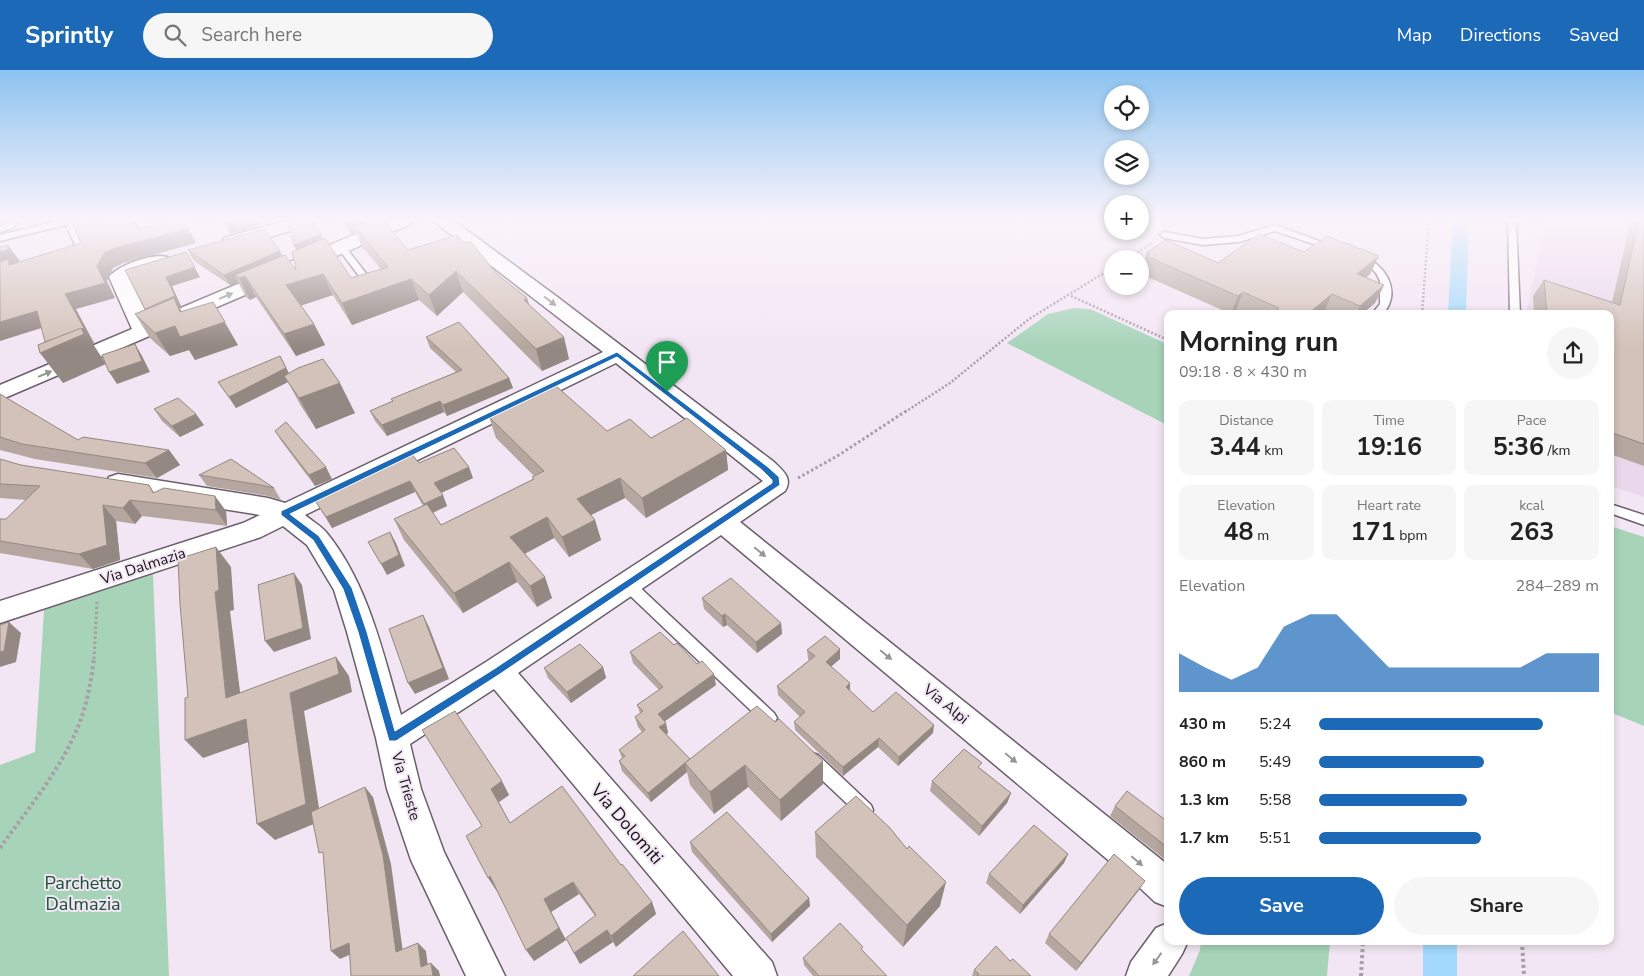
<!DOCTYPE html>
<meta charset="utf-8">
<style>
:root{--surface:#fff;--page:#f6f6f6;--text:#222;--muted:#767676;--accent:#1c69b8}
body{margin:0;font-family:"Nunito Sans",sans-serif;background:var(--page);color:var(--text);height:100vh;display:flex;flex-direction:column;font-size:19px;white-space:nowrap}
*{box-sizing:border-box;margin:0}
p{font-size:16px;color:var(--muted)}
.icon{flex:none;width:28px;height:28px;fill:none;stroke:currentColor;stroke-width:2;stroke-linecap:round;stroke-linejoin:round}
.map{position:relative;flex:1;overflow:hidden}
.details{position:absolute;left:1164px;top:240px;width:450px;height:635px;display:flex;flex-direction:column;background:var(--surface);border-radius:10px;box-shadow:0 2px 8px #0003}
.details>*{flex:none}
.tools{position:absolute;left:1104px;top:15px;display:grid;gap:10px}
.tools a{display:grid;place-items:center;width:45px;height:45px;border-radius:50%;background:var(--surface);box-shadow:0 2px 8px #0003;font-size:25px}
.pin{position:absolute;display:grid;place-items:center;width:42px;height:42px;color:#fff;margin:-51px -21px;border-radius:50% 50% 50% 0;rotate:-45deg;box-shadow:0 0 5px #0007}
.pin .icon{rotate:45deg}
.round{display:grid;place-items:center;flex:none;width:52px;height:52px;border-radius:26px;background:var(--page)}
.headline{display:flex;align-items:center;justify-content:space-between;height:85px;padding:0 15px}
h1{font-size:28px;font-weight:700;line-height:38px}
.stats{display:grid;grid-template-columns:repeat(3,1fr);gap:8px;height:85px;padding:5px 15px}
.stats div{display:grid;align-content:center;border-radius:10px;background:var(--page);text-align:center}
.stats b{font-size:25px;font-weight:700}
.stats small{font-size:14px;font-weight:400}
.stats p{font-size:14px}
.chart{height:140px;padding:10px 15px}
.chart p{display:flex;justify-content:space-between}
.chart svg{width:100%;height:90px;margin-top:5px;fill:var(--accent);opacity:.7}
.cta{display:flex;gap:10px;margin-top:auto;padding:10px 15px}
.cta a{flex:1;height:58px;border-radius:30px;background:var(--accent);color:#fff;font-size:20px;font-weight:700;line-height:58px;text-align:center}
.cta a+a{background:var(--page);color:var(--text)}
ul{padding:0 15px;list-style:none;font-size:16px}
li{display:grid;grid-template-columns:80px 60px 1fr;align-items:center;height:38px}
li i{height:12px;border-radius:6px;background:var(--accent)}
header{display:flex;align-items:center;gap:30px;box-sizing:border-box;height:70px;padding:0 25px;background:var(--accent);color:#fff}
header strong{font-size:24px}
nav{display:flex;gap:28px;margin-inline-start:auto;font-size:18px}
.search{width:350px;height:45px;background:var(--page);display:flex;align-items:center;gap:12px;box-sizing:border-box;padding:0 18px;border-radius:28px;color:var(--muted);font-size:19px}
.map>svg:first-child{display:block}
</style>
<header>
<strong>Sprintly</strong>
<div class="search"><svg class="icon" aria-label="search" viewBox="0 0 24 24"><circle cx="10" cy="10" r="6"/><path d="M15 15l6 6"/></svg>Search here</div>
<nav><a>Map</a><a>Directions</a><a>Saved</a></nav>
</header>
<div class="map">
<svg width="1644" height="906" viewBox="0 0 1644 906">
<rect width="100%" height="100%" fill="#f3e6f4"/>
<polygon fill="#ead7eb" points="1546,150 1644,150 1644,427 1610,416 1610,244 1526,244"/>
<g fill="#a7d4b9">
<polygon points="1074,238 1090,239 1167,274 1167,355 1007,273 1048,244"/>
<polygon points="1610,456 1644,467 1644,656 1610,642"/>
<polygon points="153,504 169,906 0,906 0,695 35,682 44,540"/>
<polygon points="1201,871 1330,871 1327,906 1189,906 1200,880"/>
</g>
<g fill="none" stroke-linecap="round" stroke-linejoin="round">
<g fill="#a2d9fc" fill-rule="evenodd">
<polygon points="1453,150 1469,150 1466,244 1448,244"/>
<rect x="1423" y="871" width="34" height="35"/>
</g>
<g stroke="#6b5f6b" stroke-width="3">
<g id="service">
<polygon points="10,150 19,150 13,158 0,162 0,156 7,154"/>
<polygon points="63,150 80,150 74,153 85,178 71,187 66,184 76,177 66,155 0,171 0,165"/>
<polygon points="1508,150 1516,150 1520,244 1510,244"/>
<polygon points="1275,155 1338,178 1334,181 1331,180 1275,161 1239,172 1203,175 1164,168 1160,165 1164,162 1203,169 1238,166"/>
<polygon points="341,174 344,175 375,215 375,219 369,219 337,177"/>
<path d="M1359,185c26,8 44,36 24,59h-11l8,-10v-23l-4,-8 -5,-5 -15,-8 -2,-2z"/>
<polygon points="1610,434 1644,445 1644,455 1610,443"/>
<polygon points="627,509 632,510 774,643 777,648 774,653 769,655 764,653 622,518 620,514 622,510"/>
<polygon points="812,683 818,685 871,735 873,740 871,745 865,748 859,745 806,695 804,690 806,685"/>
</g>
</g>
<g stroke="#6b5f6b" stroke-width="3">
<g id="minor">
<polygon points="287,150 317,150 314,154 231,178 224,176 222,172 224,168"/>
<path d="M389,150h25l-3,4 -411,176v-15l132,-56 -23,-52c9,-12 44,-24 58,-20l3,4c-6,8 -30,11 -40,18l20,42z"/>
<path d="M432,150h21l103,76 218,166c9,9 19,16 11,29l-45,31 428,343v42l-13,-5 -29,-27 -405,-340 -203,138 254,289 5,14h-44l-239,-287 -84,55 11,45 23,63 61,124h-39l-55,-116 -24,-71 -11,-51 -29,-106 -13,-42 -27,-45 -24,-19 -22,11 -261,86v-22l243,-78 17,-8 -142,-23 -9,-3 -4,-6 4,-6 9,-3 150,24 17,5 318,-151zM616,293l147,118 -277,181 -85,53c-18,-62 -33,-132 -75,-183 -5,-6 -14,-11 -21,-17z"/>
<polygon points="1168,853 1168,871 1188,871 1182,884 1168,906 1126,906 1131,892 1156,858"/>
</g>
</g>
<g stroke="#a79ea8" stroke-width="2.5" stroke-dasharray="2 2" stroke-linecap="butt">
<polyline points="1127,189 1154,172"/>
<polyline points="1071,226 1168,270"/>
<polyline points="1422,244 1429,150"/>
<polyline points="905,342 950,313 1029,249 1112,198"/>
</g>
<g stroke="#a79ea8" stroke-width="3" stroke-dasharray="2.5 2.5" stroke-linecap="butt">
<polyline points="798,408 839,385 906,341"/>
<polyline points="94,589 97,532"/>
</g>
<g stroke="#a79ea8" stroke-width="4" stroke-dasharray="3 3" stroke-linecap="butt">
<path d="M0,778c27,-38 59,-76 77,-119 10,-23 14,-47 17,-71"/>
<polyline points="1522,871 1524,906"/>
<polyline points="1361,906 1363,871"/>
</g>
<use href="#service" fill="#fff" fill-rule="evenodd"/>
<use href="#minor" fill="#fff" fill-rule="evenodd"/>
</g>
<g fill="#b5a79f">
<polygon points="222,150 257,150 260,155 230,164"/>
<polygon points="340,150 383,150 408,180 464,173 497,204 527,228 529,234 569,289 542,301 463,222 437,246 419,230 352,255 333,225 301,235 314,254 325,275 296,286 256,227 250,230 246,227 238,212 230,215 194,191 188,180 283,186 296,200 296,180 294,175 323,169 351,208 381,199 362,177 356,162 351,164"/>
<polygon points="1631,150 1644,150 1644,396 1610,384 1610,244 1534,244 1533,226 1544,210 1612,232"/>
<polygon points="1147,182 1218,193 1304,182 1370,204 1366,207 1384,215 1375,233 1362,244 1328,244 1324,242 1321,244 1244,244 1236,240 1231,244 1141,204"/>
<polygon points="125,200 200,207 172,216 181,236 179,237 182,242 238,275 195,290 189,280 170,286 150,268 135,244 145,240"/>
<polygon points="426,267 509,308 513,318 447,346 444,342 387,366 375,351 370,341 392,331 391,329 456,302 430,278"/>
<polygon points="289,303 355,343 316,359 301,336 288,312 236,338 218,312"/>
<polygon points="0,324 78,370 169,380 180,395 157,408 35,389 0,380"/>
<polygon points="154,339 204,355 180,367 162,351"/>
<polygon points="489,347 607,361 726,380 728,400 646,448 625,428 591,445 595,450 601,470 569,487 554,468 525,484 552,528 537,537 517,512 463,543 404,470 394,449 423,436 415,422 332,458 314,429 419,393 473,408 441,423 447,436 433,443 441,455 533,409 532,407 534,406 496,368"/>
<polygon points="275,361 332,409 315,416 282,372"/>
<polygon points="0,389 21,395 149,415 154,422 226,441 227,456 142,446 135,454 116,451 120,490 93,499 0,483 0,449 6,449 26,430 0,428"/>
<polygon points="231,389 274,418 281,430 268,426 207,416 199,405"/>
<polygon points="702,528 781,553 782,564 757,583 727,555 723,557 704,539"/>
<polygon points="674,575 716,615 665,651 668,663 666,664 690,689 775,652 823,691 823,714 781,751 748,717 714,744 690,715 687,702 651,732 622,701 619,691 622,688 619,680 642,662 638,657 635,647 640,643 637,635 659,620 633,593 630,582"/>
<polygon points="840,579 840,589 831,596 850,621 873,642 933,663 898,696 878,677 843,706 795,660 794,652 800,647 778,625 777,616 809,590 808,589 807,580"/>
<polygon points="603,597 606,608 571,633 548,608 544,598"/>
<polygon points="455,641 509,725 499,732 510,753 621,795 652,832 656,844 616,877 613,872 580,894 574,883 595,846 579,824 551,842 566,870 534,891 496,820 482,756"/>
<polygon points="980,698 1011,723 1007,733 979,766 930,721 932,711"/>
<polygon points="1115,736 1168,752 1168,792 1110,746"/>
<polygon points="815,762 940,836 903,877 816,787"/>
<polygon points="690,772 809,828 810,836 772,872 692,782"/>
<polygon points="1068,784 1064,793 1020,844 986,813 989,804"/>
<polygon points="1139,820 1076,901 1045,873 1049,864"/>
<polygon points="862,880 887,906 813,906 804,895 803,888"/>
<polygon points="1010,891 1031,906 972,906 974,900"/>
</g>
<g fill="#948882">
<polygon points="133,150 134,150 139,158 144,170 184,150 196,173 124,193 113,198 107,211 115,228 76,239 94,273 93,274 106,294 63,313 40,283 49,279 65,224 97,196 104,183 137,160"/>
<polygon points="234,150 257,150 260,155 230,164 225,153"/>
<polygon points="346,150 374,150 354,156 356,162 351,164"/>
<polygon points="321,164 325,175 299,186 294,175"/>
<polygon points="8,175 19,190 19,195 0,200 0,182"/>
<polygon points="280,181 286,192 246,208 256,227 250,230 239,208 235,205 238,212 230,215 224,205"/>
<polygon points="186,182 200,207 172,216 181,236 179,237 188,252 213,232 238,275 195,290 189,280 170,286 155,263 180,242 151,249 145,239 166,207"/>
<polygon points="1379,186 1370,204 1349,222 1357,204"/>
<polygon points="456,201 463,222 437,246 429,225"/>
<polygon points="323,204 333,225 297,237 286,215"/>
<polygon points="411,209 419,230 352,255 342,233"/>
<polygon points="1384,215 1375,233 1362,244 1356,244 1360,236"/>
<polygon points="1243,222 1236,240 1231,244 1238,226"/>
<polygon points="1332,224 1324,242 1321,244 1308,244"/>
<polygon points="527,228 533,249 524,230"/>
<polygon points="37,241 48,256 0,271 0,252"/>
<polygon points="314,254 325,275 296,286 284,264"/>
<polygon points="564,267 569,289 542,301 536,279"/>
<polygon points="135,274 142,286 150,302 117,314 109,302"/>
<polygon points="280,286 292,309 284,306 288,312 236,338 229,327"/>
<polygon points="509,308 513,318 447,346 443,335"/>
<polygon points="340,313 355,343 316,359 299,328"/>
<polygon points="440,331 444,342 387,366 382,355"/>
<polygon points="196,344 204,355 180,367 172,356"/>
<polygon points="169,380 180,395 157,408 145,393"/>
<polygon points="726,380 728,400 646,448 642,428"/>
<polygon points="326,397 332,409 315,416 309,405"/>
<polygon points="469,397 473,408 439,424 434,413"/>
<polygon points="620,408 625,428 583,449 577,429"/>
<polygon points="410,411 415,422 332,458 326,447"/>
<polygon points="443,425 447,436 429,444 424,434"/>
<polygon points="215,426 226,441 227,456 216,440"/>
<polygon points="130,430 142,446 135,454 123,438"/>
<polygon points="103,435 116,451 120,490 93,499 79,484"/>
<polygon points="547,447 554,468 518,487 510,467"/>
<polygon points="595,450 601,470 569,487 562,467"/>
<polygon points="390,462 396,473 405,496 387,505 381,494"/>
<polygon points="216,477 231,497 234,540 230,541 243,646 226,628 215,522"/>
<polygon points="509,492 517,512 463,543 454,523"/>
<polygon points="294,503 302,515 311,569 274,582 265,571"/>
<polygon points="545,507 552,528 537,537 530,516"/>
<polygon points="725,544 727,555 723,557 722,546"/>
<polygon points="423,545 429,557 449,609 415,624 408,613"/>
<polygon points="9,552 21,563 16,592 0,597 0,582"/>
<polygon points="781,553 782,564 757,583 756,572"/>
<polygon points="840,579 840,589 826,601 826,592"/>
<polygon points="336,587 349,606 352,622 304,641 321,751 275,770 257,754 290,623"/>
<polygon points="603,597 606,608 571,633 567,622"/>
<polygon points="714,604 716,615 661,654 658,644"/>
<polygon points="850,613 850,623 846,617"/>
<polygon points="246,649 263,667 203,688 185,670"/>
<polygon points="666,653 668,663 662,667 659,657"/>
<polygon points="934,655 933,663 898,696 899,687"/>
<polygon points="879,668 878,677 843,706 843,697"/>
<polygon points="823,691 823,714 781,751 780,730"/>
<polygon points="685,693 687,702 651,732 648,723"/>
<polygon points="745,695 748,717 714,744 710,722"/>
<polygon points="502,711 509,725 499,732 491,719"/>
<polygon points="365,717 373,727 391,794 404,890 396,882"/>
<polygon points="1011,723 1007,733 979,766 982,756"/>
<polygon points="1068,784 1064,793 1020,844 1023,835"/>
<polygon points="490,806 499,819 496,820 488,808"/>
<polygon points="1145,811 1139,820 1076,901 1081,893"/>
<polygon points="573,812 579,824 551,842 566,870 534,891 526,880 544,829"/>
<polygon points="946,812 940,836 903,877 907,855"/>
<polygon points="809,828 810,836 772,872 771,864"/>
<polygon points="652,832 656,844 616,877 611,866"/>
<polygon points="607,860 613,872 580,894 574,883"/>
<polygon points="349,873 358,881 340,889 331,881"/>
<polygon points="418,873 426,881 429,905 421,897"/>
<polygon points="431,893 439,901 440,906 433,906"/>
</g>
<g fill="#d3c2b9" stroke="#948882">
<polygon points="71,150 88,150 90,154 105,150 133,150 137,160 171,150 184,150 188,159 115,178 104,183 97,196 105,213 65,224 84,258 45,272 37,241 0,252 0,192 9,189 9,195 81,173"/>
<polygon points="223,150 234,150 225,153"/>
<polygon points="291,150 312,150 321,164 294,175 288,151"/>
<polygon points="368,150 383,150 408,180 457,165 464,173 470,171 497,204 527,228 524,230 564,267 536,279 456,201 429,225 411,209 342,233 323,204 286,215 314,254 284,264 245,206 239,208 235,205 285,185 296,200 292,182 325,168 351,208 388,197 354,156"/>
<polygon points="1639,150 1644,150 1644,374 1610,362 1610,244 1547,244 1544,210 1620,235"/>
<polygon points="264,159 280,181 224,205 188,180"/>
<polygon points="1259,164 1304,182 1327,166 1379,186 1357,204 1384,215 1360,236 1332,224 1308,244 1286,244 1277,240 1279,238 1243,222 1238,226 1146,186 1150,184 1147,182 1166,170 1218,193"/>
<polygon points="8,175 8,180 0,182 0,177"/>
<polygon points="186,182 195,197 166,207 175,226 145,239 125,200"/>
<polygon points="174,228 180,242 213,232 225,252 180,267 175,256 155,263 135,244"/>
<polygon points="459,252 509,308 443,335 440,331 382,355 370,341 393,331 391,329 462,300 426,267"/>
<polygon points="81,258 84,264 40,283 38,275"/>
<polygon points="135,274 142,291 109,302 102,285"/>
<polygon points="280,286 286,298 229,327 218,312"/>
<polygon points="323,289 340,313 299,328 284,306 298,298"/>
<polygon points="555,315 607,361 630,349 651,368 687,348 726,380 642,428 620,408 577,429 595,450 562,467 547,447 510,467 545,507 530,516 509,492 454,523 394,449 427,434 441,455 534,409 532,407 544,401 489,347"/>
<polygon points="0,324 78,370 83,367 169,380 145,393 22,374 0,367"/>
<polygon points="178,328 196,344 172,356 154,339"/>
<polygon points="286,352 326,397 309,405 275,361"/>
<polygon points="454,378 469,397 434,413 443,425 424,434 410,411 326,447 314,429 410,382 419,393"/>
<polygon points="0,389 21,395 149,415 153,423 164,418 215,426 216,440 130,430 123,438 103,435 107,475 79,484 0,471 0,449 6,449 40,416 0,414"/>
<polygon points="231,389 274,418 261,415 199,405"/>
<polygon points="390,462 399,485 381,494 368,472"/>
<polygon points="216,477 219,520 215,522 226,628 336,587 339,604 290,623 306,734 257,754 246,649 185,670 185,628 188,627 180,534 178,489"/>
<polygon points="294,503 303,558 265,571 258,515"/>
<polygon points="731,508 781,553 756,572 725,544 722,546 702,528"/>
<polygon points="423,545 443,598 408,613 389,559"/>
<polygon points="9,552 4,581 0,582 0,555"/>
<polygon points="660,562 674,575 677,573 697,594 702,591 714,604 658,644 666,653 659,657 690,689 648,723 619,691 625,686 619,680 645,660 635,647 643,641 637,635 663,617 630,582"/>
<polygon points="825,566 840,579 826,592 850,613 846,617 873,642 896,622 934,655 899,687 879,668 843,697 794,652 805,642 777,616 815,586 807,580"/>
<polygon points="580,574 603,597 567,622 544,598"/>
<polygon points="757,636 775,652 779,649 823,691 780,730 745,695 710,722 685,693"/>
<polygon points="455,641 502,711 491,719 510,753 562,716 621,795 622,794 652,832 611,866 607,860 574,883 566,868 596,845 573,812 544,829 559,858 526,880 490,806 488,808 466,766 482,756 422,660"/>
<polygon points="964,679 982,693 978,697 1011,723 982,756 932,711"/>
<polygon points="365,717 383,785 396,882 418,873 421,897 431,893 433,906 351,906 349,873 331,881 323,782 319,783 311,742"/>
<polygon points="1127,721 1168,752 1168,778 1115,736"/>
<polygon points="856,726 890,758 907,779 909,776 946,812 907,855 815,762"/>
<polygon points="727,742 809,828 771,864 690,772"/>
<polygon points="1034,755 1068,784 1023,835 989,804"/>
<polygon points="1114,784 1145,811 1081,893 1049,864"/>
<polygon points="840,853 863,877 861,879 887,906 819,906 803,888"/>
<polygon points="683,861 719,906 633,906"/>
<polygon points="996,876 1010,891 1013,889 1031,906 977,906 979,904 974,900"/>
</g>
<defs><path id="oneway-solid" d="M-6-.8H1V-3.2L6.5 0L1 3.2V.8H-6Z" transform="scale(1.25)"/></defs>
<g fill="#979598">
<use href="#oneway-solid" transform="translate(226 226) rotate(-23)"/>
<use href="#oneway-solid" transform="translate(550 231) rotate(37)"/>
<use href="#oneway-solid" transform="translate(45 304) rotate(-23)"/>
<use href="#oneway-solid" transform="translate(760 482) rotate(39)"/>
<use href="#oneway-solid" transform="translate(886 585) rotate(39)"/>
<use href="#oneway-solid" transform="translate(1011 688) rotate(39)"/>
<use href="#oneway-solid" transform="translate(1137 791) rotate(40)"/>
<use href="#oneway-solid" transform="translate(1157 889) rotate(126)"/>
</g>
<linearGradient id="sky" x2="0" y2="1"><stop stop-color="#8cc3f0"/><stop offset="0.54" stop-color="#faf4fa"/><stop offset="1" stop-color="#faf4fa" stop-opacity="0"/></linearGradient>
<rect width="1644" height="277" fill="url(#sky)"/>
<path fill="#1c69b8" stroke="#fff" fill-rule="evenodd" d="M617,282l151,115 11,10 1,8 -280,189 -104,67h-7l-31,-109 -15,-43 -30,-49 -32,-25v-4zM617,287l145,113 10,10v3l-278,186 -99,62 -28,-99 -15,-44 -33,-52 -29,-22z"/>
<g text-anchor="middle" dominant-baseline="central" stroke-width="4" stroke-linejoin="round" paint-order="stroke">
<g font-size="15" fill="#181419" stroke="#f3e6f4">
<text transform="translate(143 496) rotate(-18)">Via Dalmazia</text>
<text transform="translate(946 634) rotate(39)">Via Alpi</text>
<text transform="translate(406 716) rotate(74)">Via Trieste</text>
</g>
<g font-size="18" fill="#181419" stroke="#f3e6f4">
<text transform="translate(627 754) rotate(49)">Via Dolomiti</text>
</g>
<g font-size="18" fill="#195035" stroke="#f3e6f4">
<text x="83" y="813">Parchetto<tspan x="83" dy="21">Dalmazia</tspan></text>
</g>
</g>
</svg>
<div class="tools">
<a><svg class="icon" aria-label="locate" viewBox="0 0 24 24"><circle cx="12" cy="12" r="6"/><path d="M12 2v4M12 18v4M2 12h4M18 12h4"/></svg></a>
<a><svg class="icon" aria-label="layers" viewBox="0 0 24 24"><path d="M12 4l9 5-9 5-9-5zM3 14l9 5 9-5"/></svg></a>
<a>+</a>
<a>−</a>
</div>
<div class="pin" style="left:667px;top:322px;background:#1e9e55"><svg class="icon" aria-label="arrive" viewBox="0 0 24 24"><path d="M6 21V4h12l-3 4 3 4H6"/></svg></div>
<section class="details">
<div class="headline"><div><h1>Morning run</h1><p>09:18 · 8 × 430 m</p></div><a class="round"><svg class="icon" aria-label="share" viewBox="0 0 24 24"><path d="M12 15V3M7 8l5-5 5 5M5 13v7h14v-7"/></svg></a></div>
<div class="stats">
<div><p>Distance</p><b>3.44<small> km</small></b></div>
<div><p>Time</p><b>19:16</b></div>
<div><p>Pace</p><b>5:36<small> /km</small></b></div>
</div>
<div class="stats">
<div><p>Elevation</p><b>48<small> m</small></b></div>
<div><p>Heart rate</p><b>171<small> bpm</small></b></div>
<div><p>kcal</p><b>263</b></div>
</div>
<div class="chart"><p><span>Elevation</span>284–289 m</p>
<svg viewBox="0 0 160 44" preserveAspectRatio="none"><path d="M0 44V25L10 32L20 38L30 32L40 12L50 6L60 6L70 19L80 32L90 32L100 32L110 32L120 32L130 32L140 25L150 25L160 25V44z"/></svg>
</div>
<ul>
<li><b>430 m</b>5:24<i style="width:80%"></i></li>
<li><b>860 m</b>5:49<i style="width:59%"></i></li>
<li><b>1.3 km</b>5:58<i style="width:53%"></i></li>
<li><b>1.7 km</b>5:51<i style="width:58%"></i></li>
</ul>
<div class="cta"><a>Save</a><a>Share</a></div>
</section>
</div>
